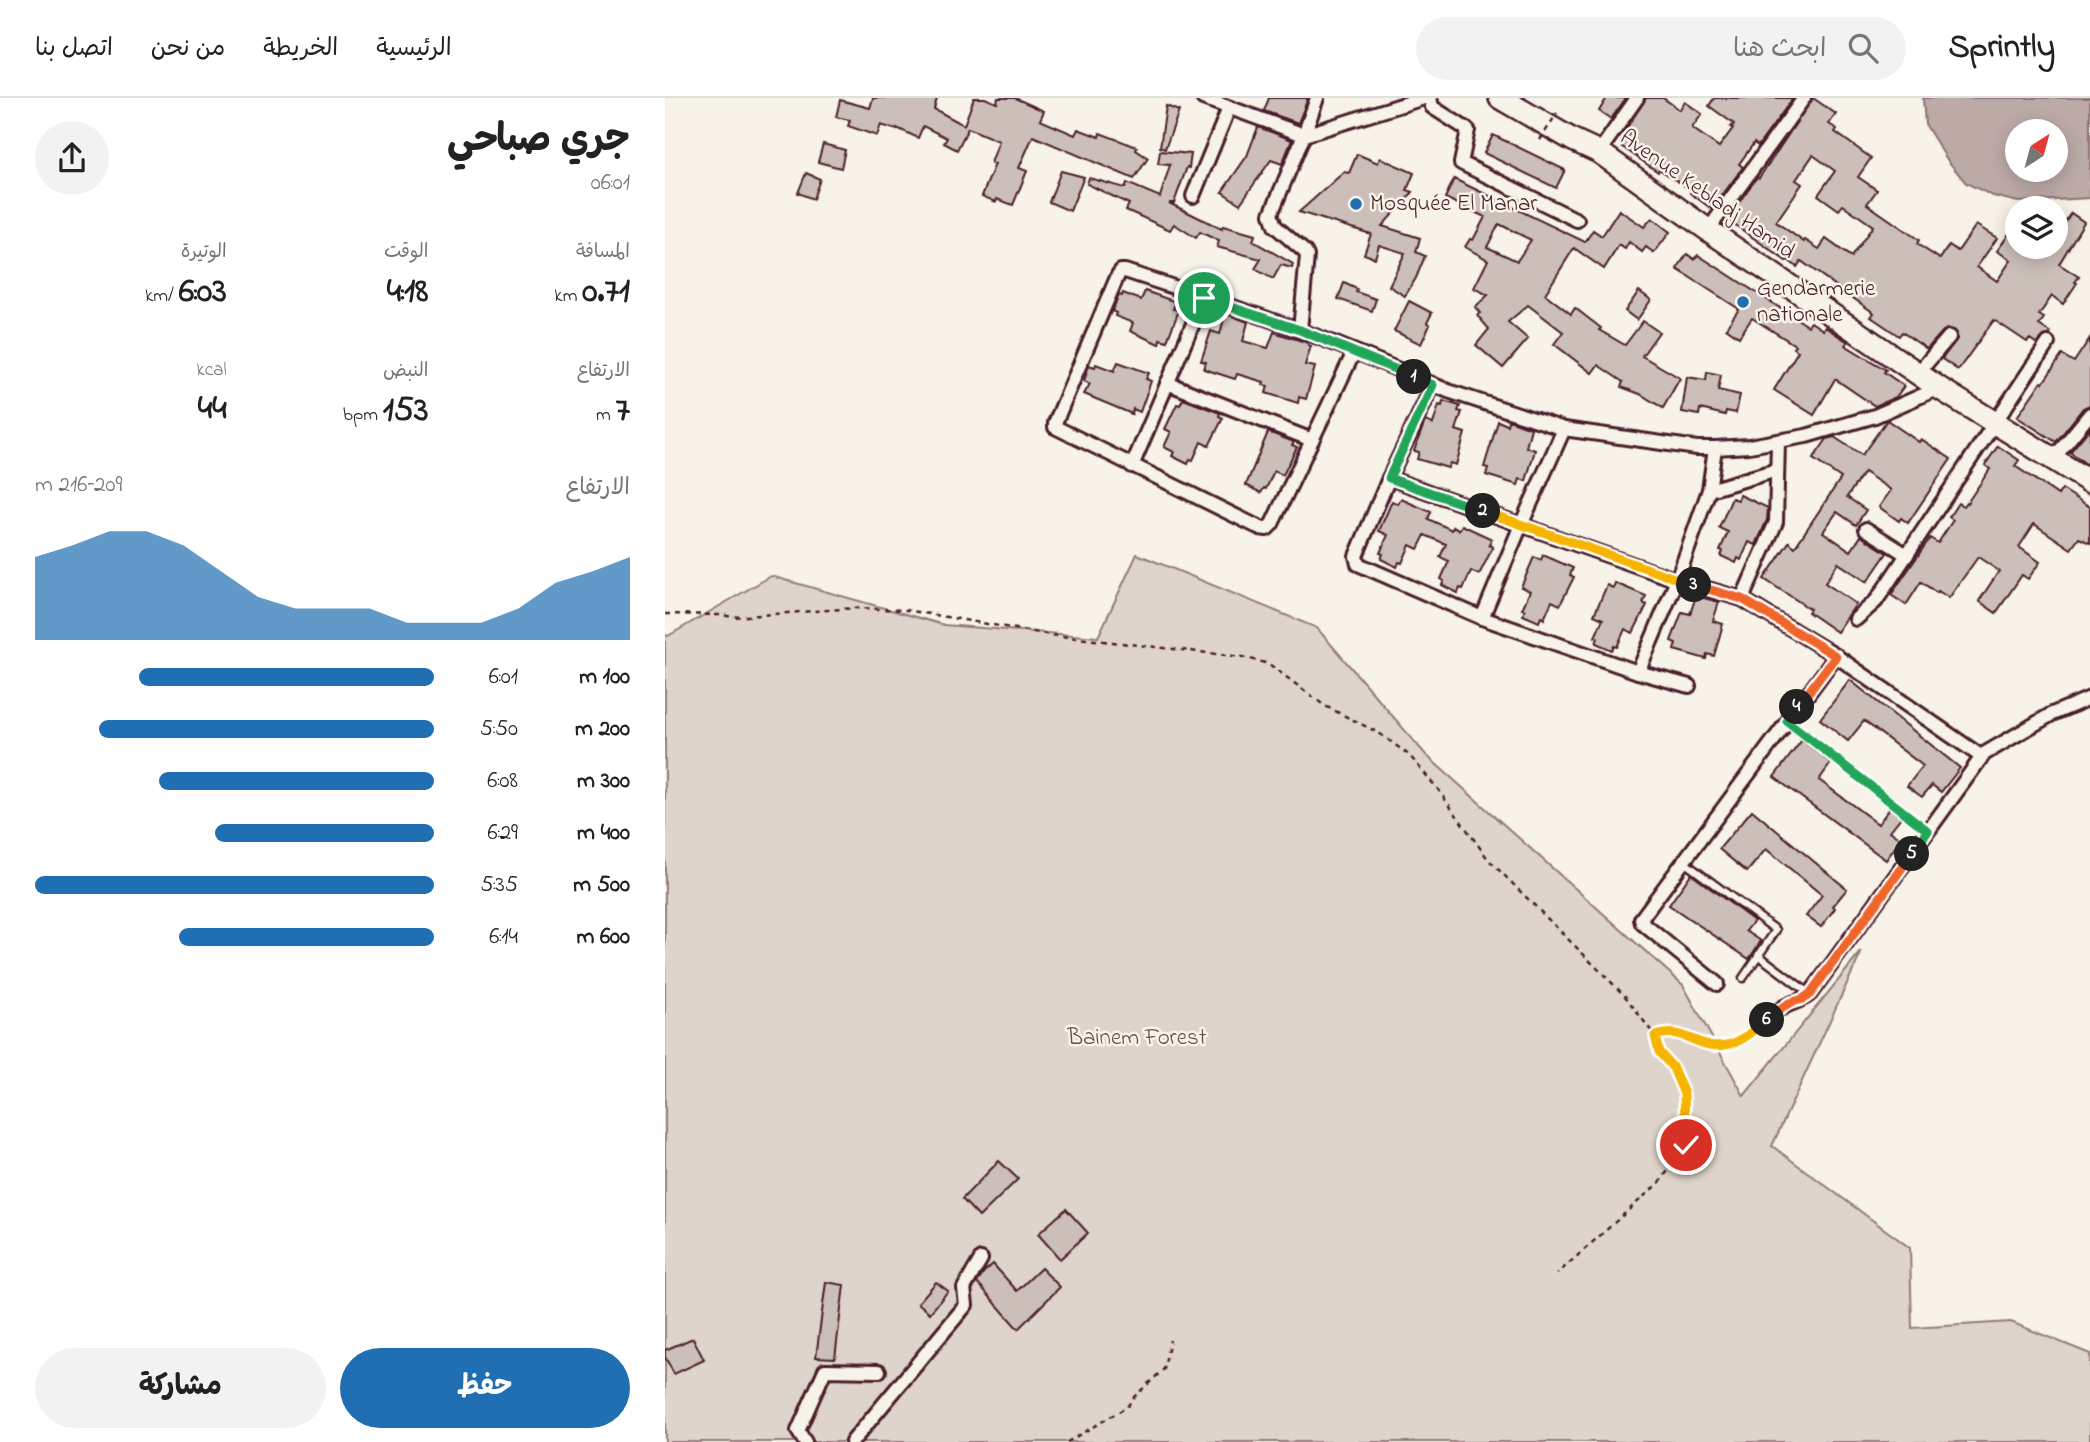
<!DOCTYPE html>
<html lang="ar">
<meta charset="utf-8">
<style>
:root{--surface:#fff;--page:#f2f2f2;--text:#222;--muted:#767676;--line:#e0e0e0;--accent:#1f6fb2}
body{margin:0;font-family:"Indie Flower","Playpen Sans Arabic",sans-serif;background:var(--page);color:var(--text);direction:rtl;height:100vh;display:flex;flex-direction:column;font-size:26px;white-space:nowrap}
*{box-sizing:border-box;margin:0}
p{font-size:23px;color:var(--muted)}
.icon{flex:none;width:38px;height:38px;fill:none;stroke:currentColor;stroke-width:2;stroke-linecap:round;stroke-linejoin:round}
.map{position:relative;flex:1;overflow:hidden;direction:ltr}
.side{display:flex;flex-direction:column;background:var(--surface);width:665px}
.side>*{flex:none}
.needle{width:46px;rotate:36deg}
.buttons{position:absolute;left:1340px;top:21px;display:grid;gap:14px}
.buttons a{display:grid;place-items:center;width:63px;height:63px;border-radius:50%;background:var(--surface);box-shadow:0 4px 18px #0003;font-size:35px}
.pin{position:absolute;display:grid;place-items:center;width:60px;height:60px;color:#fff;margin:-30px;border:4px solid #fff;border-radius:50%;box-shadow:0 2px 7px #0007}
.km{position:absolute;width:35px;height:35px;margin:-18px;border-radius:50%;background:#222;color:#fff;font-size:19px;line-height:35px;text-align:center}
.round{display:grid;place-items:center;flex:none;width:74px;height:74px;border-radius:37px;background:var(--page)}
.summary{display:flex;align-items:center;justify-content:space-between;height:119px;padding:0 35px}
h1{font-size:38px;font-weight:700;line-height:52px}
.metrics{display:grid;grid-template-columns:repeat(3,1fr);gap:10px;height:119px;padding:7px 35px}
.metrics div{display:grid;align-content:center}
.metrics b{font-size:35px;font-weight:700}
.metrics small{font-size:19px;font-weight:400}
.metrics p{font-size:19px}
.chart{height:196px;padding:14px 35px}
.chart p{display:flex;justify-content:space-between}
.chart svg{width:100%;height:126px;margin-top:7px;fill:var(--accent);opacity:.7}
.button{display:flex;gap:14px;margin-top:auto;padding:14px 35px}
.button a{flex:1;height:80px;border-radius:42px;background:var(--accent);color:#fff;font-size:28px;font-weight:700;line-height:80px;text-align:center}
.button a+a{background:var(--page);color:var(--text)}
ul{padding:0 35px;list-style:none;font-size:23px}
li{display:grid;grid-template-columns:112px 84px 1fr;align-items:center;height:52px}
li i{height:18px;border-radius:9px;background:var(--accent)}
header{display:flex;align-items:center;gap:42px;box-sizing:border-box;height:98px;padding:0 35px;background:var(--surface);border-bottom:2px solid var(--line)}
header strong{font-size:33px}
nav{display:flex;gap:38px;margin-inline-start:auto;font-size:24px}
.search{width:490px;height:63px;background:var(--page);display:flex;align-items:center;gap:18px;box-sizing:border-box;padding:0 24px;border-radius:38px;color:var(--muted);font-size:26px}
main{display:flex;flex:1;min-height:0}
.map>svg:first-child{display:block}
</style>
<header>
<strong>Sprintly</strong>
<div class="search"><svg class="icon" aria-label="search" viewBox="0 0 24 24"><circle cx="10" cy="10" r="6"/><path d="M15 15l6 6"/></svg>ابحث هنا</div>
<nav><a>الرئيسية</a><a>الخريطة</a><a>من نحن</a><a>اتصل بنا</a></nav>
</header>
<main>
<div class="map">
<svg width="1425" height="1344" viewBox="0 0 1425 1344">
<rect width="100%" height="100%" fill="#f7f3e8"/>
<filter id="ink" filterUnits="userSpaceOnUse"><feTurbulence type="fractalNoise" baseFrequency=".0143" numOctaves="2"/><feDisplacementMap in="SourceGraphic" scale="14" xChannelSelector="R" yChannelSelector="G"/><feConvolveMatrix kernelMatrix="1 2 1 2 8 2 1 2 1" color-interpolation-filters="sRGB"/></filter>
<g filter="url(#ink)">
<polygon fill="#ded4cc" stroke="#947a7c" stroke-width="2" points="472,456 652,530 761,657 1018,887 1079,998 1197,853 1107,1048 1245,1150 1247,1230 1346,1224 1425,1256 1425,1344 0,1344 0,537 3,538 106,478 279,527 433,539"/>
<path fill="#bcaaa7" stroke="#8e7275" stroke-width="2" fill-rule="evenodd" d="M1258,0h167v100l-72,4 -25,-6 -27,-13 -18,-22 -23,-37zM1353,33h38v39h-38z"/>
<g fill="#ccbfb9" stroke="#4a1f2b" stroke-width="2" fill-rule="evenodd">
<polygon points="208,0 272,0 269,11 299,27 309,0 320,0 332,5 333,0 350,0 379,13 375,22 410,37 413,31 434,39 435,35 472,49 471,52 483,60 469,81 368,38 354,70 362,73 348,107 332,101 331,104 317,98 330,66 326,65 334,43 303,30 292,52 279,45 282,40 258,28 253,40 232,30 232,32 216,27 212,38 183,28 185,22 171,19 175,2 205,10"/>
<polygon points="604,0 643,0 633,25 599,13"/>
<polygon points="942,0 961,0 946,21 934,13"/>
<polygon points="981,0 998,0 1015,12 1020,4 1037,16 1027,30 1054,49 1068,30 1066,29 1069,26 1044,8 1049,0 1128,0 1093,48 1089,45 1074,66 1078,69 1047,111 1025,95 1027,93 994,71 993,74 956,48 966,34 961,31"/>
<path d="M1148,0l23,16 -7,10 8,5 -2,3 36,26 -13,19 19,13 -10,14 52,36 -2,4 23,15 9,-14 9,6 18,-26 21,13 -20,29 20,14 14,-21 -14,-9 21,-30v26h38v-12l15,-22 13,9 -25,42 20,13 -4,5 2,1 -14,21 -11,-8 -13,19 5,3 -5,7 12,8 -1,2 -6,1 -7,8 -7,-5 -3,3 -33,-22 -36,50 -16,-11 15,-20v-6l-3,-3 -7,-1 -4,2 -16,18 -25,-17 -3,4 -28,-19 3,-4 -73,-52 -4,6 -9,-7 -2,1 -59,-42 30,-42 2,1zM1148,57l22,16 -17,24 21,15 4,-5 30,21 -22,31 -25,-18 -7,10 -14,-9 -1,2 -28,-20 26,-38 -6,-4z"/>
<polygon points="501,8 514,13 500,51 495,49"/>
<polygon points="593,29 627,42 617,66 606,62 575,106 557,94 582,58"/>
<polygon points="828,37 900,72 891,90 819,55"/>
<polygon points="158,46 180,52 176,70 153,64"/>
<polygon points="495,53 526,56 524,70 522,69 509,105 504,105 557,131 558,128 590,137 588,143 628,166 627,170 616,167 608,181 590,171 596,161 552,149 554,143 535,134 531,140 509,126 505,132 461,112 464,106 422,86 424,80 460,90 462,85 495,99 505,67 493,66"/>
<polygon points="692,56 713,65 715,60 749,75 742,92 748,94 717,128 755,140 751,154 760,158 751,180 740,198 724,188 740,155 714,147 710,160 699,156 706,136 634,114 679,74 684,75"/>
<polygon points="396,73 419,79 405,113 384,104"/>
<polygon points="141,75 155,81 148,101 133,95"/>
<path d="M789,81l131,63 8,-12 9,6 17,-26 25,17 8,-9 18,14 -16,21 -8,-6 -4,5 -13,-10 -4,7 -6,-4 -15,24 -30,-21 -29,46 26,20 4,-6 26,20 -2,2 26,15 18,-24 16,11 -17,24 38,22 -17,30 -23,-14 -19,-7 2,-5 -25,-17 -6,8 -38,-29 9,-12 -35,-27 -20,17 20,17 -25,29 -27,-23 13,-16 -12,-14 3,-2 -5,-6 13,-12 -14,-7 14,-28 -23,-13 5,-8 3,1 12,-23 -40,-19zM834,126l32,16 -14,21 -30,-14z"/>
<polygon points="1022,156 1029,161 1033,157 1143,228 1146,224 1158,232 1160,229 1183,244 1180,247 1221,272 1219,274 1239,288 1231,299 1210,308 1170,281 1149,317 1109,292 1133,253 1128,250 1130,247 1087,220 1074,239 1061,230 1074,211 1012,171"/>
<polygon points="679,185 692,191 691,194 711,201 707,213 673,201"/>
<polygon points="480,193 511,204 508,211 514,212 502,243 495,241 494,246 465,233 468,225 450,218 451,215 447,213 454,197 457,198 458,195 476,202"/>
<polygon points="974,193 986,202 972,222 960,213"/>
<polygon points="744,203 767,215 762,225 765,227 756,246 729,233"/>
<polygon points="560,217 564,217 583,224 578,243 603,250 609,234 643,245 643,247 646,248 640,267 650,269 641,301 634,299 633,305 601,295 603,288 598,287 599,284 572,276 570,281 539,271 541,264 536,263 546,233 555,236"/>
<polygon points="1425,240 1425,307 1418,310 1391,344 1352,319 1376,284 1378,285 1397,257 1409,264"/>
<polygon points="453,264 484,275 481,281 486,283 475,314 468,311 467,316 419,296 425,286 419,283 424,267 430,269 431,266 449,273"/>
<polygon points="1042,274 1056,277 1053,292 1075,297 1071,315 1061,313 1060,317 1035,311 1034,317 1017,314 1022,279 1041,282"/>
<polygon points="518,301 555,315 554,318 558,320 544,348 536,344 528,362 525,361 523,366 507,358 509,354 499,349 506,334 500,331 512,306 515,307"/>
<polygon points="778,303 795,308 793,313 797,314 791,332 800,335 791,367 785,365 783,370 752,361 754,354 749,353 760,323 768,326 774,307 777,308"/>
<polygon points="1222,322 1254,344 1256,341 1286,361 1243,425 1236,420 1234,423 1214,409 1226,392 1199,374 1182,399 1201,412 1191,427 1172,414 1158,434 1186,453 1196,438 1222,455 1202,484 1173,465 1160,485 1191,506 1172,534 1143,514 1145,511 1099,481 1124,444 1130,449 1176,380 1148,361 1162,341 1169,339 1197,357"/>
<polygon points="833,323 842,327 843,323 847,323 866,330 861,349 870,352 861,383 855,381 853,387 821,377 823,370 819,369"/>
<polygon points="1425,330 1425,369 1405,354"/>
<polygon points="603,334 629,344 627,347 632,349 618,377 609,373 601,391 599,390 596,395 581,387"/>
<polygon points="1333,348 1354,362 1350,368 1393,397 1397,391 1425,409 1425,445 1414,440 1406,451 1369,426 1354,449 1375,464 1363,481 1357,477 1331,515 1314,503 1334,473 1313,459 1284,500 1273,493 1272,495 1256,484 1241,507 1226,497 1265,440 1273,445 1288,422 1284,419 1293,405 1298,408 1301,404 1302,405 1325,371 1320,367"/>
<polygon points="1075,397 1103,410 1102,422 1091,447 1084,444 1076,462 1073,460 1071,465 1056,458 1058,453 1055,452 1063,434 1054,430 1067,400 1073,402"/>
<polygon points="736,401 766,414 763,421 787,432 788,429 794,432 797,427 827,441 824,447 828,449 814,477 806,473 798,491 795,490 793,495 777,487 779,483 776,481 784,463 775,459 781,446 760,437 753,451 745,447 737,465 734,464 732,469 716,461 718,456 715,455 723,437 714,433 727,403 733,406"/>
<polygon points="878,457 908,470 905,477 909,479 895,507 887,503 879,521 876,519 874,524 858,517 860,512 857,511 865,493 856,489 869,459 876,462"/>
<polygon points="950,485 981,498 978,505 982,507 968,535 960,531 952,549 949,548 947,552 931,545 933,540 930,539 938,521 929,517 942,487 948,490"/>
<polygon points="1031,498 1054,504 1048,523 1058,526 1049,558 1042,556 1041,561 1009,552 1011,545 1006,543 1017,514 1025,516"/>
<polygon points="1185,582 1295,670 1276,694 1267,687 1257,699 1242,688 1258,668 1199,623 1183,643 1155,621"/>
<polygon points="1137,642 1166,665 1154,682 1213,726 1225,710 1236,719 1225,733 1236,741 1221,762 1109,679"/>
<polygon points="1087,712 1182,791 1168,808 1170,810 1156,829 1141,818 1157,797 1101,751 1082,774 1054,751"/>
<polygon points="1026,776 1089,823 1081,833 1096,843 1084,861 1004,807"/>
<polygon points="334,1063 353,1081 314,1119 297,1101"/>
<polygon points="401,1111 423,1135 395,1161 373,1136"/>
<polygon points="328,1166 352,1193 376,1170 395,1189 353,1231 312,1184 319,1174"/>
<polygon points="161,1184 179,1187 170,1260 151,1259"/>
<polygon points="271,1184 283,1193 265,1215 253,1205"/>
<polygon points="28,1240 39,1262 9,1276 0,1259 0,1252"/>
</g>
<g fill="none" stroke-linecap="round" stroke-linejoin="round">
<g stroke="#4a1f2b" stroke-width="11">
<g id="lane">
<polyline points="1122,623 1263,733"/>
<polyline points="1019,764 1111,832 1078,880"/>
<polyline points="1093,857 1145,896"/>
</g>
</g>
<g stroke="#4a1f2b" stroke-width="18">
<g id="street">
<polyline points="538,0 639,37 759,0"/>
<polyline points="765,0 767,9 803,32 796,65 912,122"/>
<polyline points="934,54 972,0"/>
<polyline points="528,98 564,10"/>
<polyline points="1043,132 1139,0"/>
<polyline points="635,232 642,158 640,154 610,128 606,116 639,37 652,0"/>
<path d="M689,254l-82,172 -5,5 -7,-1 -205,-101v-4l63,-148 3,-4h4c58,19 116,38 174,59 50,18 100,40 149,61l116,38 133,19h18l34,-2 57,-10 69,-20 64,-28"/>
<polyline points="1253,275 1284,239"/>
<polyline points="502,285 647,342"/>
<polyline points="768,287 724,380 691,458 693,466 817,520 973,574 1024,588"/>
<polyline points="1388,361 1425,316"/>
<polyline points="467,368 539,200"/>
<polyline points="724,380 1012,482 1077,501 1171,558 1317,659"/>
<polyline points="1044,392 1112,372"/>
<polyline points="1201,431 1242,457"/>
<polyline points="1077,501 1111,424 1113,344"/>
<polyline points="817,520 856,427 899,331"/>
<polyline points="1191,521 1211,503 1383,245"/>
<polyline points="973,574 1012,482 1044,392 1050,350"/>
<polyline points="1052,886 977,825 976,821 1171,558"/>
<path d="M1117,910c9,-6 21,-7 28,-14l174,-240 68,-40 38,-16"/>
<polyline points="140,1344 133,1333 160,1272 214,1273"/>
<polyline points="187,1344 301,1207 299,1190 316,1161"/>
</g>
</g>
<g stroke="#4a1f2b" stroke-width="26">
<polyline id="primary" points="835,0 908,42 934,54 1043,132 1274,290 1425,384"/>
</g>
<g stroke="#4a1f2b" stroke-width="2.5" stroke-dasharray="5 5" stroke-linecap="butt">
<polyline points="0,516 57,517 68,519 190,510 241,512 386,537 578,559 604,566 660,608 714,635 744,657 772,690 823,761 960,898 990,938 994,954 1008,970 1019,995 1021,1047 995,1084 892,1176"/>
<path d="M990,938c30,-11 45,17 75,8 16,-4 29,-18 42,-28"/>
<polyline points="402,1344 462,1309 469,1299 499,1271 505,1242"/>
</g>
<use href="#lane" stroke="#f7f3e8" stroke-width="6"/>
<use href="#street" stroke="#f7f3e8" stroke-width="12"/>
<use href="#primary" stroke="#f7f3e8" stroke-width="21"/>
<polyline stroke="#4a1f2b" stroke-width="2.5" stroke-dasharray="5 5" stroke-linecap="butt" points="875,42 892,15"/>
</g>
</g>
<g fill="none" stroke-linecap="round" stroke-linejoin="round" filter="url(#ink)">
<g stroke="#fff" stroke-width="14">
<polyline id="split-1" points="539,200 635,232 749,279"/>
</g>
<g stroke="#fff" stroke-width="14">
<polyline id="split-2" points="749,279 768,287 724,380 818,413"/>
</g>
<g stroke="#fff" stroke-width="14">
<polyline id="split-3" points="818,413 1029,487"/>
</g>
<g stroke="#fff" stroke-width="14">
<polyline id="split-4" points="1029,487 1077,501 1171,558 1132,609"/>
</g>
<g stroke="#fff" stroke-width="14">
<polyline id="split-5" points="1132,609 1122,623 1263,733 1247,756"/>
</g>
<g stroke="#fff" stroke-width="14">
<polyline id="split-6" points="1102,922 1124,905 1138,901 1145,896 1247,756"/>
</g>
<g stroke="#fff" stroke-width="14">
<path id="split-7" d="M1021,1047l-2,-51 -11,-26 -14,-16 -4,-16c30,-11 44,17 75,8 14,-4 26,-15 37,-24"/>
</g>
<use href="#split-1" stroke="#22a559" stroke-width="9"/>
<use href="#split-2" stroke="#22a559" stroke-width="9"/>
<use href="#split-3" stroke="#f5b400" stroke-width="9"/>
<use href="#split-4" stroke="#f0652b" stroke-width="9"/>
<use href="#split-5" stroke="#22a559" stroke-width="9"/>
<use href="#split-6" stroke="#f0652b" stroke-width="9"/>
<use href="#split-7" stroke="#f5b400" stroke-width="9"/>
</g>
<g fill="#1f6fb2" stroke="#f7f3e8" stroke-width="2.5">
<circle cx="691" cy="106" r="7"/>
<circle cx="1078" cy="204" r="7"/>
</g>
<g text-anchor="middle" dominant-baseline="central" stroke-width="5" stroke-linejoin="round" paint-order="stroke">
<g font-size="23" fill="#4a1f2b" stroke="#f7f3e8">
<text transform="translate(1042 97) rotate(35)">Avenue Kebladj Hamid</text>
</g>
<g font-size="23" fill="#4a1f2b" stroke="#f7f3e8" text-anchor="start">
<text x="705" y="106">Mosquée El Manar</text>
<text x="1092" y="191">Gendarmerie<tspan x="1092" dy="26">nationale</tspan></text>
</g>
<g font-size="23" fill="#6f4c53" stroke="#f7f3e8">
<text x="472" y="940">Bainem Forest</text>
</g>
</g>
</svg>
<div class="buttons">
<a><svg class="needle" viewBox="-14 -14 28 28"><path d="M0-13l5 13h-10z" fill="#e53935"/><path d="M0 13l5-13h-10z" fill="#767676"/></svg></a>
<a><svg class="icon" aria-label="layers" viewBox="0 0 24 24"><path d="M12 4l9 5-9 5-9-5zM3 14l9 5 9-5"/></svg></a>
</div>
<div class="pin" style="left:539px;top:200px;background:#1e9e55"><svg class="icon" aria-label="arrive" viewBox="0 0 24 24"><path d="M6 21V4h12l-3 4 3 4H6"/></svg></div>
<div class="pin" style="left:1021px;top:1047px;background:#d93025"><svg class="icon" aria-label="check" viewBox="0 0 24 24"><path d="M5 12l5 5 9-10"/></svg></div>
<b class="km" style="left:749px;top:279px">1</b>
<b class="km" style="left:818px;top:413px">2</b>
<b class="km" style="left:1029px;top:487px">3</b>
<b class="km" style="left:1132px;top:609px">4</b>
<b class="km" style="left:1247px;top:756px">5</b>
<b class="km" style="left:1102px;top:922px">6</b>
</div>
<section class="side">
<div class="summary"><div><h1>جري صباحي</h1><p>06:01</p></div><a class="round"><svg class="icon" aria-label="share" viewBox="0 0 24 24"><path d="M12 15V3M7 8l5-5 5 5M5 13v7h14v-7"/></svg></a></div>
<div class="metrics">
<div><p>المسافة</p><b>0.71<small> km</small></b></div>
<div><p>الوقت</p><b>4:18</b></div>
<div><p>الوتيرة</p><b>6:03<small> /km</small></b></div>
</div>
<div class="metrics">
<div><p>الارتفاع</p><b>7<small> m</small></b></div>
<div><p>النبض</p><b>153<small> bpm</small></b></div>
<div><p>kcal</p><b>44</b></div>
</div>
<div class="chart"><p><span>الارتفاع</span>209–216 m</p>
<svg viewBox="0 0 160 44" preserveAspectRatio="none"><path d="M0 44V15L10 11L20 6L30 6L40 11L50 20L60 29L70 33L80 33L90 33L100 38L110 38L120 38L130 33L140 24L150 20L160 15V44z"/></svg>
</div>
<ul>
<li><b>100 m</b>6:01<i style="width:74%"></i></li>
<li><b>200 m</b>5:50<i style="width:84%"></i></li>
<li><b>300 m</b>6:08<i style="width:69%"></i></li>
<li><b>400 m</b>6:29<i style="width:55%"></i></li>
<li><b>500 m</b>5:35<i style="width:100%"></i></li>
<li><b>600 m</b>6:14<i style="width:64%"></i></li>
</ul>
<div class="button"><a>حفظ</a><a>مشاركة</a></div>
</section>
</main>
